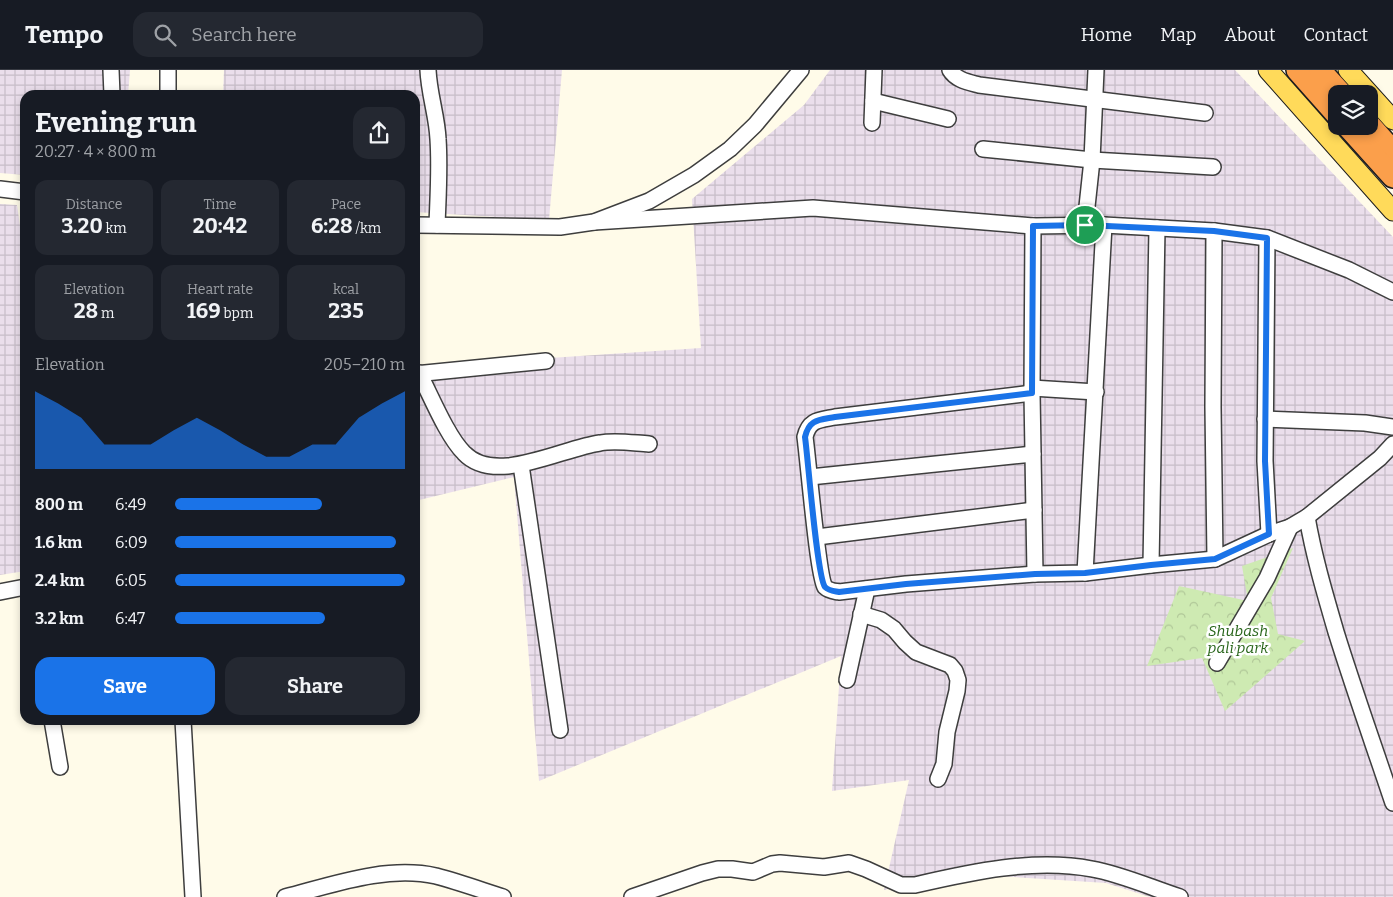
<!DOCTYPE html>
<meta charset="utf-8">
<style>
:root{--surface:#171b24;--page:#242831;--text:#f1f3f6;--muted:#9ea1a6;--line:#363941;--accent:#1a73e8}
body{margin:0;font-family:Bitter,serif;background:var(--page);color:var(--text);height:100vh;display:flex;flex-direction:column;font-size:19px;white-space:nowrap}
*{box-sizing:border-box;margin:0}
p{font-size:16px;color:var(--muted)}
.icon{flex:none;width:28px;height:28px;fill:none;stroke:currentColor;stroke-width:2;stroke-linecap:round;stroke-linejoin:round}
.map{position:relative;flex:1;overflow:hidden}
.sheet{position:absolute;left:20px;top:20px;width:400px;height:635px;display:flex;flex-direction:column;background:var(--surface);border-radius:15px;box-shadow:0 2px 8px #0003}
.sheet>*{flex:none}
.fabs{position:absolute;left:1328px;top:15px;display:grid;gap:10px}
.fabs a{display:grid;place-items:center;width:50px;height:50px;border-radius:10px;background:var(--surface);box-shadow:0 2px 8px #0003;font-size:25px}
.pin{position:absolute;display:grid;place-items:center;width:42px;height:42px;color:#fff;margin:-21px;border:2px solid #fff;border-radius:50%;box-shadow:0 1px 5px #0007}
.round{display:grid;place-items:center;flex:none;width:52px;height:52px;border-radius:15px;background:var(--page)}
.overview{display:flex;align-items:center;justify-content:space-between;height:85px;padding:0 15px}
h1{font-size:28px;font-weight:700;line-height:38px}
.figures{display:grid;grid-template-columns:repeat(3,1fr);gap:8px;height:85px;padding:5px 15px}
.figures div{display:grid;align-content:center;border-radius:12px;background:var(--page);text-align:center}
.figures b{font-size:21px;font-weight:700}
.figures small{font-size:14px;font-weight:400}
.figures p{font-size:14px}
.chart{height:140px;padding:10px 15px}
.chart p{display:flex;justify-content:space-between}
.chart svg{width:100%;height:90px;margin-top:5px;fill:var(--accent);opacity:.7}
.action{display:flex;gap:10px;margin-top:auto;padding:10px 15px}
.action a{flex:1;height:58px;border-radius:15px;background:var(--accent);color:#fff;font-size:20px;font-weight:700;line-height:58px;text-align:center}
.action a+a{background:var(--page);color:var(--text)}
ul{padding:0 15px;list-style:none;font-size:16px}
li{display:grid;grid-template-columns:80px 60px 1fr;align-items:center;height:38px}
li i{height:12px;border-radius:6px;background:var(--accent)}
header{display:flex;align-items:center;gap:30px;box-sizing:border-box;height:70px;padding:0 25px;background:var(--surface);border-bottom:1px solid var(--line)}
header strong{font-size:24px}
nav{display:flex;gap:28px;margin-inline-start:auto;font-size:18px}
.search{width:350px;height:45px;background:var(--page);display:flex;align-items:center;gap:12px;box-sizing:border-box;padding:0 18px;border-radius:15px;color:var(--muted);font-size:19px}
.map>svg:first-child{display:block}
</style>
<header>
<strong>Tempo</strong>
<div class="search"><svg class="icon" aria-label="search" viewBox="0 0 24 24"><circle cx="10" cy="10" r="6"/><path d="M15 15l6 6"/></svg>Search here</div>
<nav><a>Home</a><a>Map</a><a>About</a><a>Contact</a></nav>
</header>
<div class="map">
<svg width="1393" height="827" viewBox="0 0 1393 827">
<defs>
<pattern id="industrial-grid" width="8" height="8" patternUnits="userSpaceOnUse" patternTransform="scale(1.25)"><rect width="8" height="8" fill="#eadeeb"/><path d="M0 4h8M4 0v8" fill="none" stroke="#c7bdc8"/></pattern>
<pattern id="park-crowns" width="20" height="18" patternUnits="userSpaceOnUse" patternTransform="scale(1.25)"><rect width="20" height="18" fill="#ceeab2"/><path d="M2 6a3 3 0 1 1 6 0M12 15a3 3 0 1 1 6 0" fill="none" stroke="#b0c798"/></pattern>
</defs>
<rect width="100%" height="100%" fill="#fffbe9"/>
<g fill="url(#industrial-grid)">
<polygon points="0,0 130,0 128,25 25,25 25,105 0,103"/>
<polygon points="224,0 562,0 549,150 415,142 415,25 223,25"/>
<polygon points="830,0 1235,0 1393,167 1393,827 1150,827 1106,813 952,803 884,820 909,710 832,721 841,586 539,711 514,407 415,431 415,297 701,278 692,129 804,35"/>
<polygon points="0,134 17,135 25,190 25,501 0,505"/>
</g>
<polygon fill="url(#park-crowns)" points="1293,478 1271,528 1278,564 1305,571 1225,641 1202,588 1147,596 1179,516 1248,531 1242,496"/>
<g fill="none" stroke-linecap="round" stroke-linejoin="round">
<g stroke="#3e3e3e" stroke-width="18">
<g id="minor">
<polyline points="111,0 112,25"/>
<polyline points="168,0 168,25"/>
<path d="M428,0c1,24 9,46 10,69 2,29 0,58 -1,86"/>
<path d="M950,0c6,10 18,12 29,15l226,28"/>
<polyline points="873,31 948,49"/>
<polyline points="872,53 874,0"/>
<polyline points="983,79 1092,90 1213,97"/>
<polyline points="0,119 25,122"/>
<polyline points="594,152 813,138 1033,156 1104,155 1214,161 1267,168 1349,200 1393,222"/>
<polyline points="415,155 560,157 594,152 649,131 694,105 730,79 755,55 801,0"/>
<polyline points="1085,155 1092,90 1096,0"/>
<polyline points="1033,156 1032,323 1035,504"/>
<polyline points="1214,161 1213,337 1215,489"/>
<polyline points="1267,168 1265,391 1269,464"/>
<path d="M419,303c12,23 28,63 45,80 31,33 98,-5 136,-10 15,-3 33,0 49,1"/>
<polyline points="415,304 546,291"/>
<polyline points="1032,318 1096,322"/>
<path d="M1032,323l-197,24c-15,3 -26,2 -30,20 3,21 13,140 20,150 4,4 9,4 14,5l67,-8 129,-10 50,-1 66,-8 64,-6 54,-25 21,-7 17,-10 73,-59 13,-14"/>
<polyline points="1265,349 1365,353 1393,357"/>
<polyline points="521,395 560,660"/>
<polyline points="810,407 1033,384"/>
<path d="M1307,447c7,40 18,77 29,115 18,58 38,114 57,171"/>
<polyline points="817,467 1034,440"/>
<polyline points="1151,495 1157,158"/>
<polyline points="1085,503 1104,155"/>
<polyline points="0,522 25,517"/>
<polyline points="861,544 881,550 894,559 905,572 916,582 950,595 955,601 958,610 957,621 947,662 944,694 938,709"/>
<polyline points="1217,593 1267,508 1290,457"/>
<polyline points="847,610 867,519"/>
<polyline points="52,650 60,697"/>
<polyline points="183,650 193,827"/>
<path d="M285,827c47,-12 101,-32 151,-21 23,6 45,14 67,21"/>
<path d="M632,827l70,-24 16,-4h14l21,3 19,-8 8,-1 44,4 25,-4 17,6 35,16h14c56,-13 119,-27 177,-16 29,5 60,19 88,28"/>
</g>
</g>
<g stroke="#1c1c1c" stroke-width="21">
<g id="major">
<polyline points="1268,0 1393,141"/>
<polyline points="1348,0 1393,50"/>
</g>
</g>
<g stroke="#1c1c1c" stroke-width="24">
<g id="highway">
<polyline points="1297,0 1336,44"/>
<polyline points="1320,0 1342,24"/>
<polyline points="1369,54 1393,81"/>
<polyline points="1347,56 1393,107"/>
</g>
</g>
<use href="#minor" stroke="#fff" stroke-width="15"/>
<use href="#major" stroke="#ffda5a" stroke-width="19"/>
<use href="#highway" stroke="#fb9f4b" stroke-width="21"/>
</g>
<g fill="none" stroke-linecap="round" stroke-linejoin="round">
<g stroke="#fff" stroke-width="10">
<path id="route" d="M1085,155l129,6 53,7 -2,223 4,73 -54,25 -64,6 -66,8 -50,1 -129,10 -67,8c-5,-1 -10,-1 -14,-5 -8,-10 -17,-129 -20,-150 4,-18 14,-17 30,-20l197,-24 1,-167z"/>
</g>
<use href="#route" stroke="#1a73e8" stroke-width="6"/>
</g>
<g text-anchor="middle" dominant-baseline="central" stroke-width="5" stroke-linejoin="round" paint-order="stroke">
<g font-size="15" font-style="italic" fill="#28651a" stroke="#fff">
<text x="1238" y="561">Shubash<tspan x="1238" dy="17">pali park</tspan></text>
</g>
</g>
</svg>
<div class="fabs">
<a><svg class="icon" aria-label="layers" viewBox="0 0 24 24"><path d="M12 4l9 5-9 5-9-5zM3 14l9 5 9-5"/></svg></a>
</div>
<div class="pin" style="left:1085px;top:155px;background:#1e9e55"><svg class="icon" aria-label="arrive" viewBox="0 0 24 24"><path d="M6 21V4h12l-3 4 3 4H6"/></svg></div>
<section class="sheet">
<div class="overview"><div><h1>Evening run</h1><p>20:27 · 4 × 800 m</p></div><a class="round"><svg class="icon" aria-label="share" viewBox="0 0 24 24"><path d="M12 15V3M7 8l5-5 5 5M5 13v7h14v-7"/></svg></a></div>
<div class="figures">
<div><p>Distance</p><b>3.20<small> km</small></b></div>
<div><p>Time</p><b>20:42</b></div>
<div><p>Pace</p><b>6:28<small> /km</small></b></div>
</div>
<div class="figures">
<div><p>Elevation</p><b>28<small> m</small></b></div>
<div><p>Heart rate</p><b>169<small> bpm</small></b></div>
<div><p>kcal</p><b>235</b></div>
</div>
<div class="chart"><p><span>Elevation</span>205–210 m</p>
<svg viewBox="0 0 160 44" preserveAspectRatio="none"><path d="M0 44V6L10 12L20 19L30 32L40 32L50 32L60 25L70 19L80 25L90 32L100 38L110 38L120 32L130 32L140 19L150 12L160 6V44z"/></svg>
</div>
<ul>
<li><b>800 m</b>6:49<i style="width:64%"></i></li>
<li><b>1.6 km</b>6:09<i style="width:96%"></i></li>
<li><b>2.4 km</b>6:05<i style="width:100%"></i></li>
<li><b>3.2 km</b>6:47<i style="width:65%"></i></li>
</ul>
<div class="action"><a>Save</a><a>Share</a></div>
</section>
</div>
